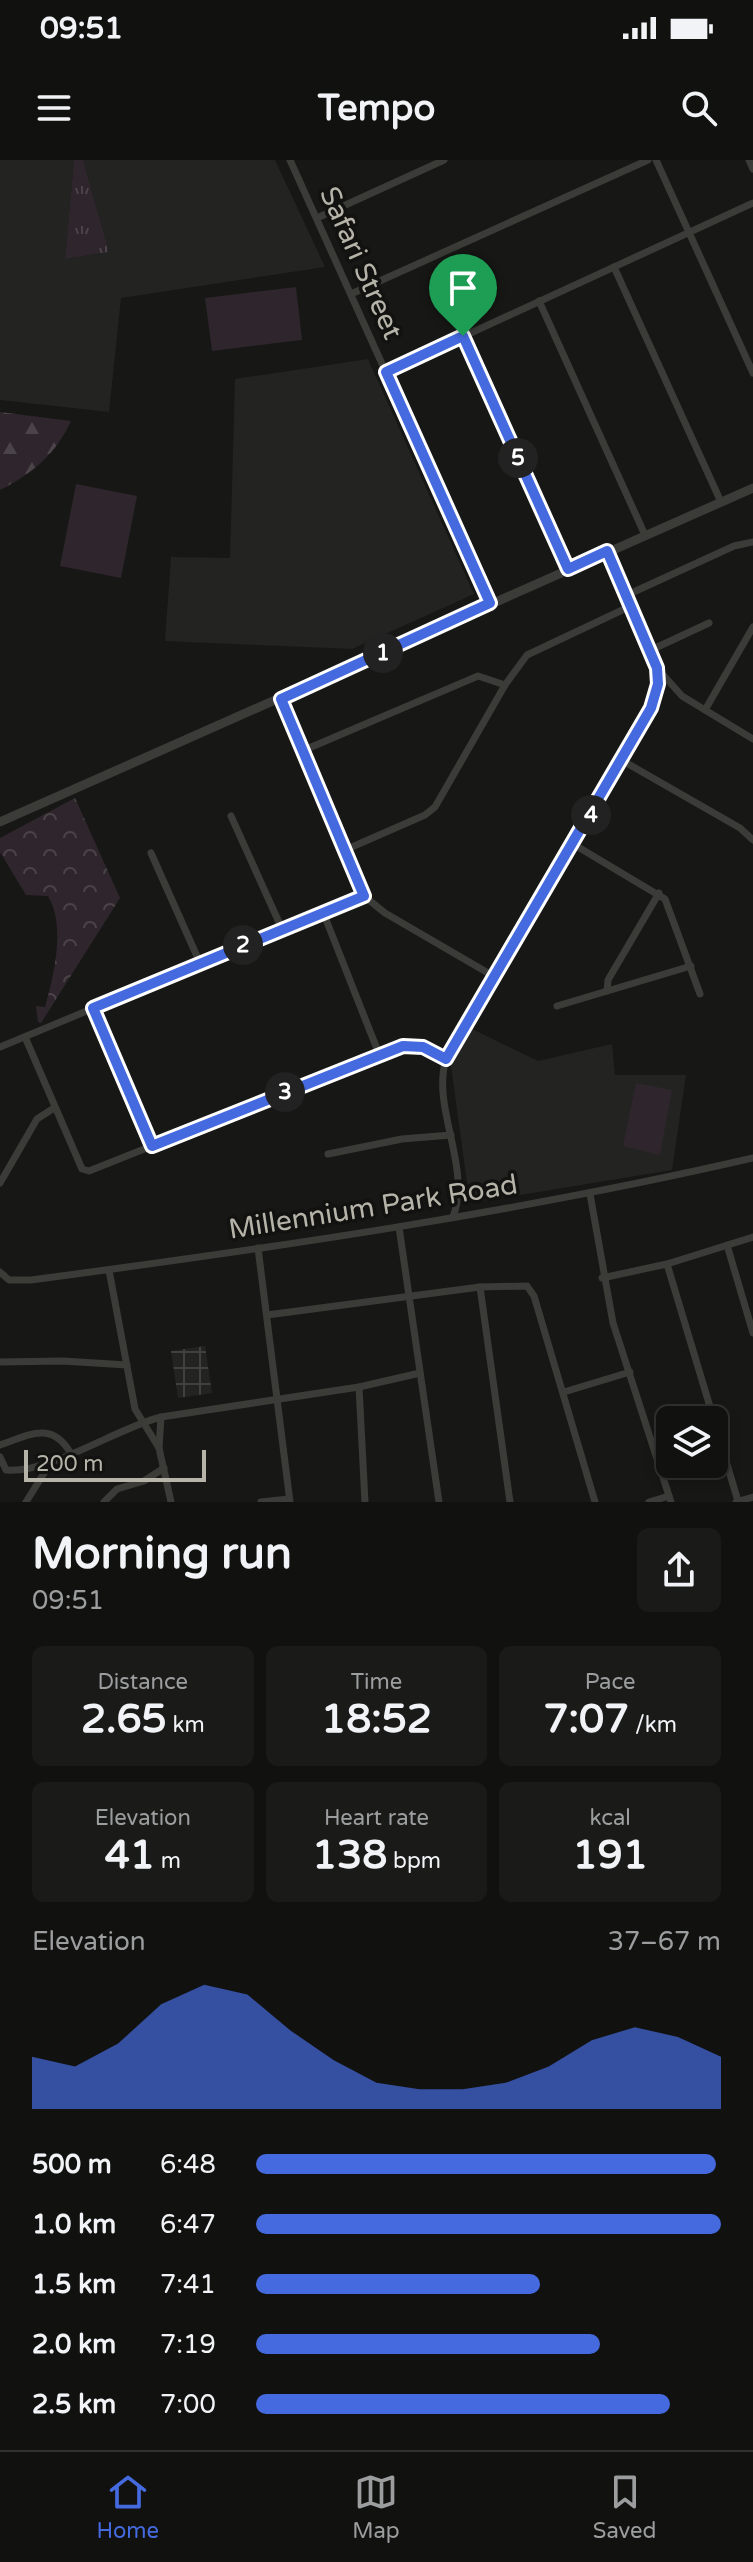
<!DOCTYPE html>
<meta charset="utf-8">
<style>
:root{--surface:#111110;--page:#1a1a19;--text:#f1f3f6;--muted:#9c9d9f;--line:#303130;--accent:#456adf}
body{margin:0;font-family:"Varela Round",sans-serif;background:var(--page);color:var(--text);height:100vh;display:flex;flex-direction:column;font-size:30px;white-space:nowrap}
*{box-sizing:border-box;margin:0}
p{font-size:26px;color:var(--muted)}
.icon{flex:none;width:44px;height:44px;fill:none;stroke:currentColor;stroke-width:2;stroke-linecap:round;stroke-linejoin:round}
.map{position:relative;height:1342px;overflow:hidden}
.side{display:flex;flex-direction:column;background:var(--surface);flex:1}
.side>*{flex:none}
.tools{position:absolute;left:656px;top:1246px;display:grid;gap:16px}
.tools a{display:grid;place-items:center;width:72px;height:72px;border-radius:12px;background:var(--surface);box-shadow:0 4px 12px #0003,0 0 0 2px var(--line);font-size:40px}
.scale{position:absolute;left:24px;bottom:20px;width:182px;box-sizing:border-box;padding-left:8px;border:4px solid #b6b3a9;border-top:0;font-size:22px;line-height:28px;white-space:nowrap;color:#b6b3a9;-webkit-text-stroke:6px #121210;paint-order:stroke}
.pin{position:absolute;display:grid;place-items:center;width:68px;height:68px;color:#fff;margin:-82px -34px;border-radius:50% 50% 50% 0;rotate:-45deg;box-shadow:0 0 8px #0007}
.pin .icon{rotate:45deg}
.km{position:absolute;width:40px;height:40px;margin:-20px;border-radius:50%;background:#222;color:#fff;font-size:22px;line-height:40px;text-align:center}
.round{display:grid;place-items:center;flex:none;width:84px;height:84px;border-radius:12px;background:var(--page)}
.summary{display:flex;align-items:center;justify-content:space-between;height:136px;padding:0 32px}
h1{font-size:44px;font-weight:700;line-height:60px}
.stats{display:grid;grid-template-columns:repeat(3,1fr);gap:12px;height:136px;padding:8px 32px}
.stats div{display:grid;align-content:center;border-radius:12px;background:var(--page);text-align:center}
.stats b{font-size:40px;font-weight:700}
.stats small{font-size:22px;font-weight:400}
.stats p{font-size:22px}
.chart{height:224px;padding:16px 32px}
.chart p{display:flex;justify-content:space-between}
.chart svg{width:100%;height:144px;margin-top:8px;fill:var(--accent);opacity:.7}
ul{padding:0 32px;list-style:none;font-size:26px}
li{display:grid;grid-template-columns:128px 96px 1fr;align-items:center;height:60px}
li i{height:20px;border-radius:10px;background:var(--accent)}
.status{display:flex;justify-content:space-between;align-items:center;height:56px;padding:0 40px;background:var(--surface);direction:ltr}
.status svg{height:22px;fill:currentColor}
header{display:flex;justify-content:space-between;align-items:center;height:104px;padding:0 32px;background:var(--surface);font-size:36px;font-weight:700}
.tabs{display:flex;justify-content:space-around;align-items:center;height:112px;border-top:2px solid var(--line);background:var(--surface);font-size:22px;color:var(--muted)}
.tabs a{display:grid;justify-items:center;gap:4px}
.tabs .on{color:var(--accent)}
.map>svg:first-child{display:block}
</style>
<div class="status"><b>09:51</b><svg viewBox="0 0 49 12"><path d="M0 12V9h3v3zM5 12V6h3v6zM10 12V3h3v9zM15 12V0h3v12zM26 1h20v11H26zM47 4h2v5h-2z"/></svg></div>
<header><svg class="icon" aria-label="menu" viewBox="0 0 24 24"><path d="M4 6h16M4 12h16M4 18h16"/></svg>Tempo<svg class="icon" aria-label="search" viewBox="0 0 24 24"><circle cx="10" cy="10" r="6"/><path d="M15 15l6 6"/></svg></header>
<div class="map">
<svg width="753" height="1342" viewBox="0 0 753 1342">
<defs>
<pattern id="industrial-grid" width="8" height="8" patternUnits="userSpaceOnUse" patternTransform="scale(2)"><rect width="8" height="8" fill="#232421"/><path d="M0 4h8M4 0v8" fill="none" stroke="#41413e"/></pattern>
<pattern id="grass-tufts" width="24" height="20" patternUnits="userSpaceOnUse" patternTransform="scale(2)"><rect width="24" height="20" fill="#2e262c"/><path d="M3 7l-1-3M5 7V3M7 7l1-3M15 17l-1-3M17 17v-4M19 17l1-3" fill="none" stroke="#4a4348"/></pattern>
<pattern id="forest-firs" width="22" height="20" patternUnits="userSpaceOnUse" patternTransform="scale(2)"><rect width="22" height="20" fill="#2e262c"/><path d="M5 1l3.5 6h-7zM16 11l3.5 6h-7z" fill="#4a4348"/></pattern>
<pattern id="park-crowns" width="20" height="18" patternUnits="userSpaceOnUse" patternTransform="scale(2)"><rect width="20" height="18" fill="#2e262c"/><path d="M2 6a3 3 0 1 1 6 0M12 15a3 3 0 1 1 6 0" fill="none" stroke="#4a4348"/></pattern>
</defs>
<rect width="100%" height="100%" fill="#171715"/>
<g fill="#232421">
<polygon points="0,0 74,0 65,99 109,92 83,0 275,0 325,107 121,138 109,252 0,240"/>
<polygon points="368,199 474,434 352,489 165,481 171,397 230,398 235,219"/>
<polygon points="472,869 538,901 612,884 615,915 686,915 672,1010 477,1042 469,1037 451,906"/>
</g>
<polygon fill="url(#industrial-grid)" points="205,1186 212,1233 178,1238 171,1191"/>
<polygon fill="url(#grass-tufts)" points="74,0 83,0 109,92 65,99"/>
<path fill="url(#forest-firs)" d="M0,252l71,9c-15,33 -39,53 -71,69z"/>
<path fill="url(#park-crowns)" d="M75,638l45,100 -79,125 -3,-1 -2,-16 9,1c9,-32 21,-81 3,-111l-22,-1 -26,-43v-14z"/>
<g fill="#2e262c">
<polygon points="296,127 302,180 212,191 205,138"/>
<polygon points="76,324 137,336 121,418 60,406"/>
<polygon points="636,923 672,930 660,995 623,986"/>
</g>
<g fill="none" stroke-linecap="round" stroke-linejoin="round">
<g stroke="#3b3b37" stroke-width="7">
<polyline points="290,0 490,443"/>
<polyline points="656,0 753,213"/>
<polyline points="749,0 753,9"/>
<polyline points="317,58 444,0"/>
<polyline points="614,107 721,342"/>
<polyline points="351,134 648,0"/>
<polyline points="539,141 645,375"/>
<polyline points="463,176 568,409"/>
<polyline points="386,212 753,43"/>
<polyline points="627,435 734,386 753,382"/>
<polyline points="651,490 709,463"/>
<polyline points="657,508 682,536 753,579"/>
<polyline points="281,539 364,736 385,753 495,817"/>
<polyline points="705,550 753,467"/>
<polyline points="302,591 478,516 505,525"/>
<polyline points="623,601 740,668 753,680"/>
<polyline points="231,656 282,769"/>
<polyline points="573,684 665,739 700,834"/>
<polyline points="345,690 425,655 435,647 505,525 527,495 633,445"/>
<polyline points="151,693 200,803"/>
<polyline points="323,752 379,894"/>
<polyline points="607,831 608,820 659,733"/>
<polyline points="557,846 691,806"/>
<polyline points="93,848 152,986"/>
<polyline points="25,877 82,1009 89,1011 403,886 423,887 446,899"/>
<polyline points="0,887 364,736"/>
<polyline points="328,994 402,979 451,975"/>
<polyline points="0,1023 37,959 54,948"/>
<polyline points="590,1034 613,1163 671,1342"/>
<path d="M453,1057c19,-50 -22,-109 -7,-158l190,-320 21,-48v-23l-50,-117"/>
<polyline points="399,1067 439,1342"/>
<polyline points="727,1085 753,1173"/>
<polyline points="258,1088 290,1342"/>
<polyline points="667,1104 714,1260"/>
<polyline points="109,1110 135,1249 159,1288"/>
<path d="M0,1112l9,8h22c242,-32 484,-67 722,-122"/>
<polyline points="602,1118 667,1104 753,1077"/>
<polyline points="480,1127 510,1342"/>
<polyline points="267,1155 480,1127 527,1126 534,1136 595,1342"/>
<polyline points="0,1202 63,1201 127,1205"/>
<polyline points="359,1227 365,1342"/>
<polyline points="564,1232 630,1212"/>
<polyline points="161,1257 159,1288 171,1342"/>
<polyline points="714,1261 738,1341"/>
<path d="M0,1285c29,-10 51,-24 70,7"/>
<path d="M0,1297l6,13c43,4 111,-42 155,-53l198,-30 61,-14"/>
<polyline points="26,1342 51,1302"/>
<polyline points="104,1342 117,1329 144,1321 164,1308"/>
<polyline points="261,1342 289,1339"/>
<polyline points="649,1342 669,1336"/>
<polyline points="736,1342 753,1337"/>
</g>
<polyline stroke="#3b3b37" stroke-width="9" points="0,662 753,328"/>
</g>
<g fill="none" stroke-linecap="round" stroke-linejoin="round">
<g stroke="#fff" stroke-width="16">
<polygon id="route" points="463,176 568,409 607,391 657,508 658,524 651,548 446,899 423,887 403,886 152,986 93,848 364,736 281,539 490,443 386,212"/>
</g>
<use href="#route" stroke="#456adf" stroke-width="10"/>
</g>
<g text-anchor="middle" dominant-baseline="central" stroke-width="7" stroke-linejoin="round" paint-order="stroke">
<g font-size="28" fill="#b6b3a9" stroke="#121210">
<text transform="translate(361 103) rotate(66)">Safari Street</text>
<text transform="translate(373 1047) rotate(-9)">Millennium Park Road</text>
</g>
</g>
</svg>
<div class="tools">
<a><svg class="icon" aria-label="layers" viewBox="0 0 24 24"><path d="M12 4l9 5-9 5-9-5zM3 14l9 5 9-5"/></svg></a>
</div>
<div class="scale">200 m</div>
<div class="pin" style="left:463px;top:176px;background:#1e9e55"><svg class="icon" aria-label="arrive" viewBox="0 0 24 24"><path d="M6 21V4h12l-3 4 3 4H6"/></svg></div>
<b class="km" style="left:383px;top:493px">1</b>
<b class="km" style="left:243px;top:785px">2</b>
<b class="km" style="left:285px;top:932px">3</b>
<b class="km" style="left:591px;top:655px">4</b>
<b class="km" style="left:518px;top:298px">5</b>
</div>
<section class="side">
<div class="summary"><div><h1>Morning run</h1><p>09:51</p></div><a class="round"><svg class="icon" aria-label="share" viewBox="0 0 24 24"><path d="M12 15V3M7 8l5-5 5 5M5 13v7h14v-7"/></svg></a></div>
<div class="stats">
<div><p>Distance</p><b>2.65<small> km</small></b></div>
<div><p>Time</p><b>18:52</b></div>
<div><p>Pace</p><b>7:07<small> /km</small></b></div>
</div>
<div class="stats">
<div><p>Elevation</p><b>41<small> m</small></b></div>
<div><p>Heart rate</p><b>138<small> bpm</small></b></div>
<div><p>kcal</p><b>191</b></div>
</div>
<div class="chart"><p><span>Elevation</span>37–67 m</p>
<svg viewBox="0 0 160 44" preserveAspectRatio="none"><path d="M0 44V28L10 31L20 24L30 12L40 6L50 9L60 20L70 29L80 36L90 38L100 38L110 36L120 31L130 23L140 19L150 22L160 28V44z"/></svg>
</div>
<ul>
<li><b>500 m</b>6:48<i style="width:99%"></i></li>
<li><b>1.0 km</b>6:47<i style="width:100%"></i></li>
<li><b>1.5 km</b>7:41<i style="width:61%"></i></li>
<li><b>2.0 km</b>7:19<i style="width:74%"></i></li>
<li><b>2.5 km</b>7:00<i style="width:89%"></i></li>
</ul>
</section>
<nav class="tabs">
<a class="on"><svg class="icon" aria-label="home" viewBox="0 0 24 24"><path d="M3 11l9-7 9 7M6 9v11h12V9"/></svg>Home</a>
<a><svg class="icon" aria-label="map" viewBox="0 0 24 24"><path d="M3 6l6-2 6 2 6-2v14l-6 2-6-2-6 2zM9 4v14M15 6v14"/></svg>Map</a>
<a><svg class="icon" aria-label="saved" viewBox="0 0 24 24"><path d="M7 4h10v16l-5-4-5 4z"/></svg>Saved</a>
</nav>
